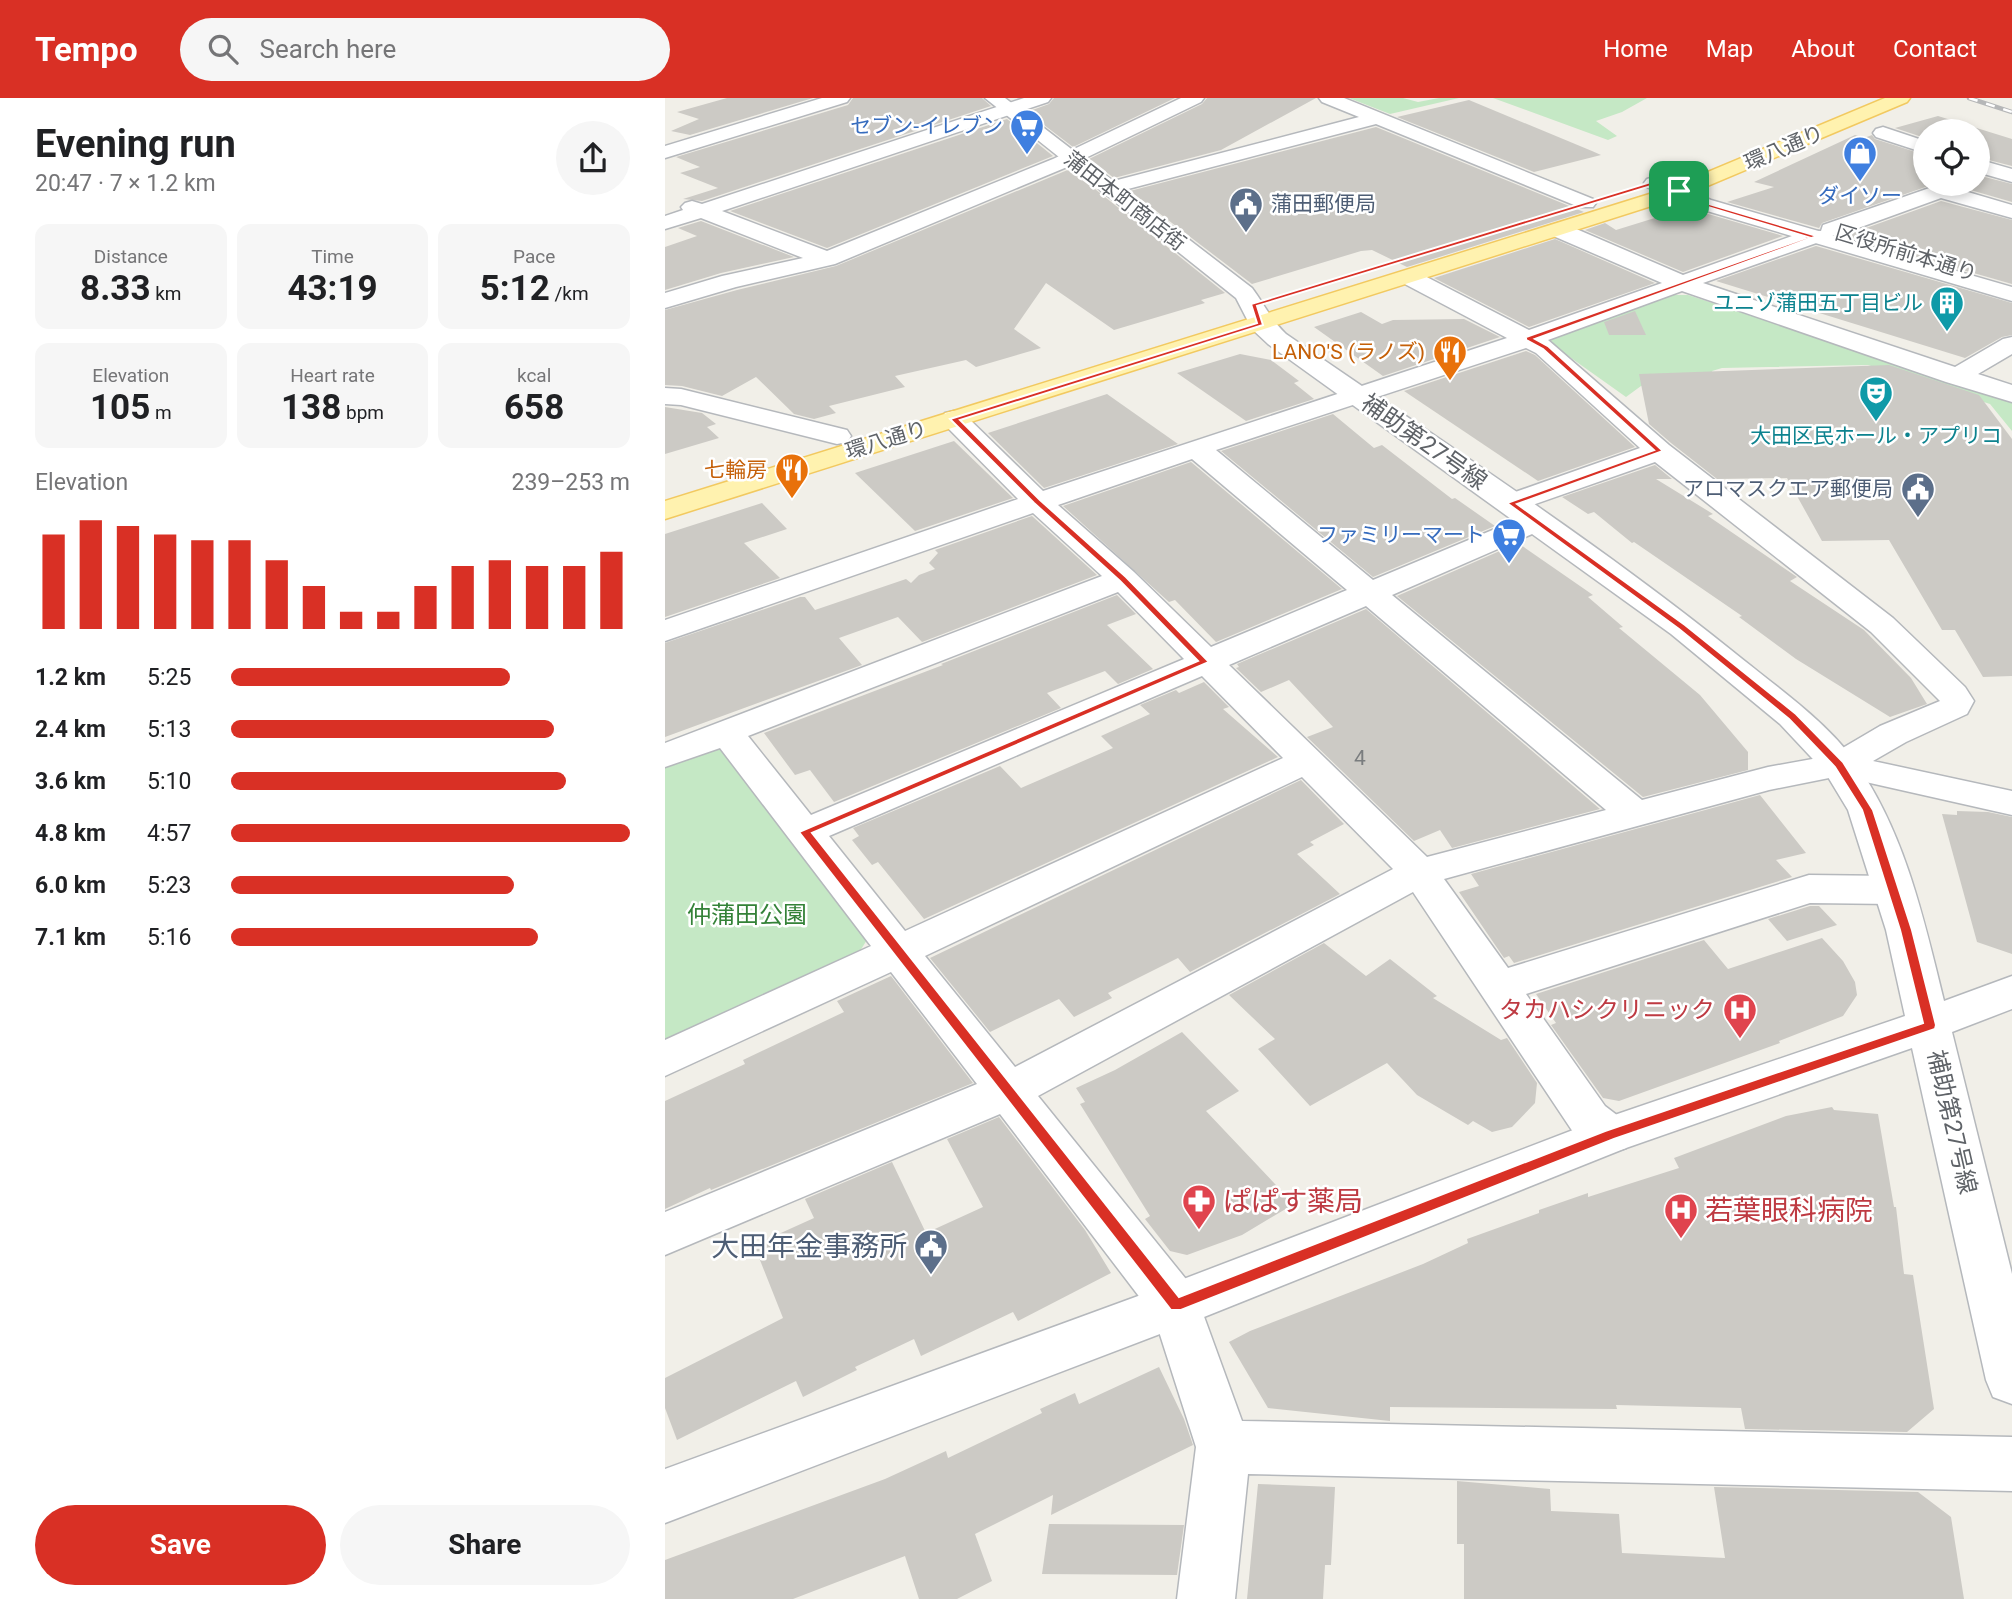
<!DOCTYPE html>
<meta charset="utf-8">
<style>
:root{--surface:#fff;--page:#f6f6f6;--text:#202124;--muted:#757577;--accent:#d93025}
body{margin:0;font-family:Roboto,"Noto Sans JP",sans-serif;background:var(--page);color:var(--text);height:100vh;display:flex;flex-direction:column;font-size:26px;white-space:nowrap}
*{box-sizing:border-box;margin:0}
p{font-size:23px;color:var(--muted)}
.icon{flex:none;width:38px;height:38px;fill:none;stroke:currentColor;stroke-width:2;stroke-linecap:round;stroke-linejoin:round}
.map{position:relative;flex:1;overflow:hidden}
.sheet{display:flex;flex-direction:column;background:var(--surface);width:665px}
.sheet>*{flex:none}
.fabs{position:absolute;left:1248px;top:21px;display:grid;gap:14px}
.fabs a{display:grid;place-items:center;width:77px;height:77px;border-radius:50%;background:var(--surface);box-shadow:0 4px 10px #0003;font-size:35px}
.pin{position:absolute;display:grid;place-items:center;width:60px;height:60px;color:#fff;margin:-30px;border-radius:14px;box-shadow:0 4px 10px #0006}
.round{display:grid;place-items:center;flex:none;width:74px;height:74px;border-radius:37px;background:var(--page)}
.summary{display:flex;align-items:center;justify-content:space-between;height:119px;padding:0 35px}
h1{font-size:38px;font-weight:700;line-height:52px}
.figures{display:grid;grid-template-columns:repeat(3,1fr);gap:10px;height:119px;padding:7px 35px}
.figures div{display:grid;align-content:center;border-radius:14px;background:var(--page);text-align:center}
.figures b{font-size:35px;font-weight:700}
.figures small{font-size:19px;font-weight:400}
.figures p{font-size:19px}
.chart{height:196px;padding:14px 35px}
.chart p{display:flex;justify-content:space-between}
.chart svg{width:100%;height:126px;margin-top:7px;stroke:var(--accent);stroke-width:6}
.primary-button{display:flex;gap:14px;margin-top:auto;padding:14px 35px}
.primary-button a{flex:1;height:80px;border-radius:42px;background:var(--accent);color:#fff;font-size:28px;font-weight:700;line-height:80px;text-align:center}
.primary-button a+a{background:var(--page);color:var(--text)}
ul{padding:0 35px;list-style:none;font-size:23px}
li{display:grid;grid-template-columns:112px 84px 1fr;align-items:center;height:52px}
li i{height:18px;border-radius:9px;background:var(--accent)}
header{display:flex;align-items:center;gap:42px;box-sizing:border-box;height:98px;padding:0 35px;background:var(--accent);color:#fff}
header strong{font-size:33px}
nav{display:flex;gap:38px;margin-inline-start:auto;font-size:24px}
.search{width:490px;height:63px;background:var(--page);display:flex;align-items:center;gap:18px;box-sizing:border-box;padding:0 24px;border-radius:38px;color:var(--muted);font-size:26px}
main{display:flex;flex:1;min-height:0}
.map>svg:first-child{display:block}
</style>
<header>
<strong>Tempo</strong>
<div class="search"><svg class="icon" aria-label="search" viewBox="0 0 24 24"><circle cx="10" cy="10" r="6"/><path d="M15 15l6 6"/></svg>Search here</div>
<nav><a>Home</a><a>Map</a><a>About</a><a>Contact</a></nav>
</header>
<main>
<section class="sheet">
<div class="summary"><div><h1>Evening run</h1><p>20:47 · 7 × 1.2 km</p></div><a class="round"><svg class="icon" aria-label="share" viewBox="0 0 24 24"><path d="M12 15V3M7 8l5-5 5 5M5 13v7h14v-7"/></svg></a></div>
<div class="figures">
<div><p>Distance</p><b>8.33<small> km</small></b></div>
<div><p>Time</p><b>43:19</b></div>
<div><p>Pace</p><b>5:12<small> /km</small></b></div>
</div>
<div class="figures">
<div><p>Elevation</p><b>105<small> m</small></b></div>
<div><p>Heart rate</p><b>138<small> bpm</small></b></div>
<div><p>kcal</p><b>658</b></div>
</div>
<div class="chart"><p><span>Elevation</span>239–253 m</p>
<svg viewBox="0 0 160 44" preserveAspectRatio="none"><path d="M5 44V11M15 44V6M25 44V8M35 44V11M45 44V13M55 44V13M65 44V20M75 44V29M85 44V38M95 44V38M105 44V29M115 44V22M125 44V20M135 44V22M145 44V22M155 44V17"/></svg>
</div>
<ul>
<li><b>1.2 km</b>5:25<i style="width:70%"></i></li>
<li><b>2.4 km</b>5:13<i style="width:81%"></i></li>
<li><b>3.6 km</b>5:10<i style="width:84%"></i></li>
<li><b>4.8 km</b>4:57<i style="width:100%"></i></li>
<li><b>6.0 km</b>5:23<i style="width:71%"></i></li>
<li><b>7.1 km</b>5:16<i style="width:77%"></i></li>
</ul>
<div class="primary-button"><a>Save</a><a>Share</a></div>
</section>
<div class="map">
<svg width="1347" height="1501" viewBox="0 0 1347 1501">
<rect width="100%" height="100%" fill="#f1efe8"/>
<g fill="#c5e8c5">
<polygon points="684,0 738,0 753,4 774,0 794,0 725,16"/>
<polygon points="828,0 982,0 957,14 931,23 952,38 943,42"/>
<polygon points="1008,197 1023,197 1347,303 1347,333 1325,306 1203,267 1057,270 1047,273 1049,278 976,288 961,299 892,250 885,241"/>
<polygon points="48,648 62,652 205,837 190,861 0,950 0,666"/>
</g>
<g fill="#cccac5">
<polygon points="62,0 148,0 25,37 6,33 34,21 12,14"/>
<polygon points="188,0 317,0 326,8 37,103 18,101 53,90 15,75 35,69 11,59 183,7"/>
<polygon points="389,0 510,0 408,49 362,14 384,6"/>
<polygon points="542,0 651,0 556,52 449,80 424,61 537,6"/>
<polygon points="804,2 927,53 936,57 869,74 732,19"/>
<polygon points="1273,18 1347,41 1347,68 1312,59 1312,33 1260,33 1260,40 1230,30"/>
<polygon points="342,21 388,58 162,150 65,113"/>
<polygon points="711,29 919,114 742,169 707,152 696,153 587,186 465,93"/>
<polygon points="1190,37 1199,40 1207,37 1210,41 1260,57 1260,86 1269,86 1157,125 1154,130 1062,104 1109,89 1089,84"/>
<polygon points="405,71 560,195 536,202 540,205 449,232 381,185 349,231 376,250 311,269 301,262 230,278 240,289 164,308 171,315 149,321 129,316 91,279 57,298 17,288 0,287 0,212 72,192 171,168"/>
<polygon points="1312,77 1347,86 1347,104 1302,91 1307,86 1312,86"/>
<polygon points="1276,103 1347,122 1347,186 1179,138"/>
<polygon points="1033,113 1118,138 1018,174 920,132 940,125 951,132 993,119 1002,123"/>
<polygon points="36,123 129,159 56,175 0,192 0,149 32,138 13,130"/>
<polygon points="890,141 990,185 864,229 769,180"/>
<polygon points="1151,148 1347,205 1347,237 1337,239 1300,260 1051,183"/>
<polygon points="970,213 981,237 944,237 939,224"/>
<polygon points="696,214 717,226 728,222 799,221 835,239 718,278 649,229"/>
<polygon points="861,253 870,257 970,349 873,383 739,293"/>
<polygon points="575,256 606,262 634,283 629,285 649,301 581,323 512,275"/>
<polygon points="1224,267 1314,297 1347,341 1347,578 1318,579 1290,532 1277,532 1224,442 1157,443 1122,380 1052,381 1006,345 984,326 974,276"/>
<polygon points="442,296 513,346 379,390 323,335"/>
<polygon points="0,309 37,315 51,326 42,329 54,340 0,356"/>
<polygon points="668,316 709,350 717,347 787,401 790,400 830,428 708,479 556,353"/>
<polygon points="289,343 348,400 250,433 190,375"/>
<polygon points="526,364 677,491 551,544 510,502 504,504 398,408"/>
<polygon points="990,367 1007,381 991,381 1048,416 1043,418 1132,479 1125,483 1199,532 1246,580 1262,606 1225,619 1131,561 1074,519 1077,518 969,444 967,445 929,414 923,416 897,399"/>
<polygon points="97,405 122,431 79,445 115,480 0,519 0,436"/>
<polygon points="367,418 432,477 257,544 233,519 174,540 197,567 0,639 0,545 135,499 140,499 150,512 241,481 246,485 254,477 270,471 264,465 273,455 270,452"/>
<polygon points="853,445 928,497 923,499 958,529 954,530 1035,597 1083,654 1083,672 978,699 732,498"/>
<polygon points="452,497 471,516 442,527 488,571 453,586 440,573 382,595 396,610 169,704 145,672 130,677 99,635 278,567 276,566"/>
<polygon points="701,511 935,711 787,750 775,732 749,743 642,639 668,629 624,582 596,594 571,570 574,569 572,566"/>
<polygon points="539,584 564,609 558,611 613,659 259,821 213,764 207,767 187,742 194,738 188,730 335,668 356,690 448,650 436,638 485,616 475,607 511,592 514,595"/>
<polygon points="636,682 679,726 645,744 649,747 632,756 675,796 525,874 513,860 443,895 447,900 409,919 394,901 325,934 265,860"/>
<polygon points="1095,697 1141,755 1111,762 1127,779 849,865 844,858 839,860 794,794 814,788 806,776"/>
<polygon points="1292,713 1323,714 1347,719 1347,856 1312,844 1277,716 1292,717"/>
<polygon points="1145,808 1154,808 1172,827 1122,843 1103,821"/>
<polygon points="1157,840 1178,863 1190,884 1192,897 1178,918 1114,943 1115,945 954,1003 938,1000 886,927 891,925 871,896 1039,842 1063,871"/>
<polygon points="659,845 701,878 725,861 772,898 768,900 836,942 842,940 872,985 870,1005 847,1029 827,1034 808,1023 803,1027 752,997 722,965 645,1008 593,951 610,941 564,897"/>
<polygon points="226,878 308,985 46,1092 45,1090 0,1111 0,1003 80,966 78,962 179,914 172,903"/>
<polygon points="517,934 574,993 541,1013 629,1106 577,1137 522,1157 505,1153 480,1121 485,1118 415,1006 420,1004 411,990 450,972"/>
<polygon points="1167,1009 1169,1012 1213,1016 1229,1109 1231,1109 1239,1176 1248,1177 1269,1311 1242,1334 1080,1331 1076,1310 951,1307 952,1311 725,1309 725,1323 603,1310 564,1244 585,1233 758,1166 803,1145 802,1141 874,1115 874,1112 923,1095 923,1099 1014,1070 1009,1060 1121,1018"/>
<polygon points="334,1019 420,1132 446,1175 353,1223 348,1214 256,1258 249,1241 190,1269 192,1272 138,1299 131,1283 12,1342 0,1310 0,1280 118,1220 89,1147 149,1120 140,1101 227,1064 261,1135 318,1109 282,1041"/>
<polygon points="494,1269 519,1321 528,1347 386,1417 388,1397 310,1436 327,1483 292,1501 254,1501 240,1458 128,1501 0,1501 0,1462 220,1381 281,1353 283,1360 377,1315 375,1311 410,1295 414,1306"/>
<polygon points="792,1383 885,1391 886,1413 954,1416 957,1455 1060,1460 1049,1389 1253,1394 1286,1419 1299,1501 799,1501 799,1446 792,1446"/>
<polygon points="593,1386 670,1389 666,1467 660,1467 658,1501 582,1501"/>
<polygon points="384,1426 519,1427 512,1477 377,1476"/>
</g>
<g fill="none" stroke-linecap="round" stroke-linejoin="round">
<g stroke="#b5b8bc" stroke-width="3">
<g id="minor">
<polygon points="157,0 185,0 182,4 0,60 0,48"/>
<polygon points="359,0 386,0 383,4 57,113 162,153 388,61 516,0 539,0 536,4 402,69 170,166 71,189 0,210 0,195 57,178 138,160 36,120 0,131 0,118 18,112 16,109 20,105 27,103 37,106"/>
<polygon points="654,0 679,0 928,101 931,105 928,109 914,109 711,26 444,96 437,94 434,90 437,86 694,19 657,4"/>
<polygon points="1218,29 1260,43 1260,55 1211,39 1208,35 1211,31"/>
<polygon points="1312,61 1347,71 1347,84 1312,74"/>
<path d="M1276,86h29l-9,6 51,15v13l-71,-20 -102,37h-15l-2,6 -119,42 252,84 48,-28 9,-2v17l-34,20 34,11v17l-66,-20 -264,-91 -134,49 121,105 224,173 72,69 9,14 -7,13 -61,28 -33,19 139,30v24l-173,-39 -70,14 -325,89 64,89 301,-93 84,1 14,4 6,10 -6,10 -14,4 -83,-1 -284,91 79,112 21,16 7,13 -7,13c-25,9 -33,0 -53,-16l-160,-240 -375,204 156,193 48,132 770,16v54l-764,-17 -13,125h-58l19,-152 -42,-131 -154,-202 -335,141v-43l312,-128 -86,-112 -226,104v-36l206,-94 -151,-198 -55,19v-24l437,-167 -69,-63 -368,128v-21l353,-121 -73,-74 -4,-6 4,-6 9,-2 9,2 80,78 464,-153 -106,-56 -3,-5 3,-5h16l112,58 133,-47 -111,-48 -3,-5 3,-5h16l116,50 123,-44h15l2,-6zM861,250l10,5 104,95 -139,49 -5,6 5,6 10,3 10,-3 134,-47 216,170 69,69 -60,25 -51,30 -61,11 -126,33 -250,-205 154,-67 5,-6 -5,-6 -10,-3 -10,3 -153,64 -157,-130zM527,361l155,131 -136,57 -77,-75 -76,-67zM453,494l66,67 -373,156 -63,-79zM701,508l240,204 -179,47 -198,-192zM537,578l81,82 -378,173 -76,-95zM637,679l91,92 -378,198 -90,-111z"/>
<polygon points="0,290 16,291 182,332 186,338 182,344 172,346 16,307 0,306"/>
</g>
</g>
<g stroke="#b5b8bc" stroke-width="3">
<g id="tertiary">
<path d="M320,0h20l247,190c12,16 19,32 34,46 149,103 303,202 445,316 39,32 93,69 122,109 51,70 71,160 91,242l68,-25v33l-60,23 60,242v130l-19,-7 -7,-17 -74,-332 -286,100 -432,173 -529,202v-54l495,-181 434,-166 311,-106 -19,-86 -38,-120 -23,-38 -45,-48 -109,-90 -403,-290 -16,-15 -16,-31z"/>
<polygon points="989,79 1046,102 1347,189 1347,203 1032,110 982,89 979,85 982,81"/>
</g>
</g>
<g stroke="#f2c960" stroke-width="3">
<polygon id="primary" points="1220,0 1245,0 1242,4 1021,97 0,421 0,403 1007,89"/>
</g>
<use href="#minor" fill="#fff" fill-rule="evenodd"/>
<use href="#tertiary" fill="#fff" fill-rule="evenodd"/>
<use href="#primary" fill="#fff2af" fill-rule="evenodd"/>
<g stroke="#b6b7b8" stroke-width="4.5">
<polyline id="rail" points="1304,0 1347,14"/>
</g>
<use href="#rail" stroke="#fff" stroke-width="2.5" stroke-dasharray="9" stroke-linecap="butt"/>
</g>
<path fill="#d93025" stroke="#fff" stroke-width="2" fill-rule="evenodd" d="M989,83l27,9 25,13 111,33 -282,103 13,7 115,105 -146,53 168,121 111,89 47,48 30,48 39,120 24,95 -1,4 -321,110 -433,171h-10l-372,-478 399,-171 -78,-80 -86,-78 -84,-84 307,-96 -6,-19zM989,87l47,20 107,32 -282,100v3l17,9 111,101 -147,53 172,126 110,90 46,48 27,43 38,120 23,93 -318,108 -426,166 -367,-464 397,-171 -83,-85 -86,-77 -80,-80 303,-95 -6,-19z"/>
<defs>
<g id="supermarket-pin" transform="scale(1.75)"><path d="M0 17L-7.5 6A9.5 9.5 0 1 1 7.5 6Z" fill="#3f7fe0" stroke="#fff"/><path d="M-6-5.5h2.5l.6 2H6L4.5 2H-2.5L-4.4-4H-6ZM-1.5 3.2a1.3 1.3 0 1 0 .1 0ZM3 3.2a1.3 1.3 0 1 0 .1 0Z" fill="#fff"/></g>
<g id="shop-pin" transform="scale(1.75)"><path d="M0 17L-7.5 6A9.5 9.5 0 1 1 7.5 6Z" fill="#3f7fe0" stroke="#fff"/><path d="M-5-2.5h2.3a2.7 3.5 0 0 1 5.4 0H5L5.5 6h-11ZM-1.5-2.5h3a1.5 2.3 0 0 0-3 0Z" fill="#fff"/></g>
<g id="civic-pin" transform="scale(1.75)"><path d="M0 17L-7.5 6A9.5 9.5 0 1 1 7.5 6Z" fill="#5c6f8a" stroke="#fff"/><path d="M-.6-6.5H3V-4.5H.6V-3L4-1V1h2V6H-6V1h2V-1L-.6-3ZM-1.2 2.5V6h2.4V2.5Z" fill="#fff"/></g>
<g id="building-pin" transform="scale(1.75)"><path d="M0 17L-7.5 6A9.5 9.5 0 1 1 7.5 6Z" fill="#0f9aa8" stroke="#fff"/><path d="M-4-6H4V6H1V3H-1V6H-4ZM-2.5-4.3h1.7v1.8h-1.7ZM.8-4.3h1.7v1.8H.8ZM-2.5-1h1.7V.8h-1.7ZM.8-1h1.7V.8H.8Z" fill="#fff"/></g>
<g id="restaurant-pin" transform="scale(1.75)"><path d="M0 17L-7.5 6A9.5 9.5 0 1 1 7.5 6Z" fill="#e8710a" stroke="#fff"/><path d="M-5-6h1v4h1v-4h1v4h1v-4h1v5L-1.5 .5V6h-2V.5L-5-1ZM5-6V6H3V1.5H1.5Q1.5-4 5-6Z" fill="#fff"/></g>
<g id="theatre-pin" transform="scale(1.75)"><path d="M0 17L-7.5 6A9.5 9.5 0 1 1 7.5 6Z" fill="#0f9aa8" stroke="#fff"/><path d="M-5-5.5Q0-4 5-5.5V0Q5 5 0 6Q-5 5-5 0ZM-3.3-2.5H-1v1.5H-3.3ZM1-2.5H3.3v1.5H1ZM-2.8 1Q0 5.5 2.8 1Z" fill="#fff"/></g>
<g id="hospital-pin" transform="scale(1.75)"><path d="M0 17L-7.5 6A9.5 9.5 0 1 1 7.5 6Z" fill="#e0444e" stroke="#fff"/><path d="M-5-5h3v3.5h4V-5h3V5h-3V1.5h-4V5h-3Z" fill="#fff"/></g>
<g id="pharmacy-pin" transform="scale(1.75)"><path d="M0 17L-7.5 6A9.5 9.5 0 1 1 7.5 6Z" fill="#e0444e" stroke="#fff"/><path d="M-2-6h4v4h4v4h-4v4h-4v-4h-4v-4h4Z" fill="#fff"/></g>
</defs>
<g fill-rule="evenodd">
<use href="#supermarket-pin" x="362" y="28"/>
<use href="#shop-pin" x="1195" y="55"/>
<use href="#civic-pin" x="581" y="106"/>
<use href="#building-pin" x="1282" y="205"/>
<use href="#restaurant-pin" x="785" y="254"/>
<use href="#theatre-pin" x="1211" y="295"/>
<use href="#restaurant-pin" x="127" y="372"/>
<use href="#civic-pin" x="1253" y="391"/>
<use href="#supermarket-pin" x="844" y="437"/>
<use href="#hospital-pin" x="1075" y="912"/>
<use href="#pharmacy-pin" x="534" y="1103"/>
<use href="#hospital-pin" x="1016" y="1112"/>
<use href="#civic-pin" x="266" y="1148"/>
</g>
<g text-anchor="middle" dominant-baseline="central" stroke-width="5" stroke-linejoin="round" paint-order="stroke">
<g font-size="21" fill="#366cbe" stroke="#fff" text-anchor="end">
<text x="338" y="28">セブン-イレブン</text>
<text x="1195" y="98" text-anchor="middle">ダイソー</text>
<text x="820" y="437">ファミリーマート</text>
</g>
<g font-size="21" fill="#5f6368" stroke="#fff">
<text transform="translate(1119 50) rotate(-23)">環八通り</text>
<text transform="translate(460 103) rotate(38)">蒲田本町商店街</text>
<text transform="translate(1241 155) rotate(17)">区役所前本通り</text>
<text transform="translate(221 342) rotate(-17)">環八通り</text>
</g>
<g font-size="21" fill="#4e5e75" stroke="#fff" text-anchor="start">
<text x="606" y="106">蒲田郵便局</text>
<text x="1228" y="391" text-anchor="end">アロマスクエア郵便局</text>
</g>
<g font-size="21" fill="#0d838f" stroke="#fff" text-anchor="end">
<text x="1258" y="205">ユニゾ蒲田五丁目ビル</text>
<text x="1211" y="338" text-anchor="middle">大田区民ホール・アプリコ</text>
</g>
<g font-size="21" fill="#c56008" stroke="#fff" text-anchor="end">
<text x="760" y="254">LANO'S (ラノズ)</text>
<text x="102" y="372">七輪房</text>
</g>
<g font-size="21" fill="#7a7d7f">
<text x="695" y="660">4</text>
</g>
<g font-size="24" fill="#5f6368" stroke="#fff">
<text transform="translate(759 344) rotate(35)">補助第27号線</text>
<text transform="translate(1287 1024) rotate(77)">補助第27号線</text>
</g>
<g font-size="24" fill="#348238" stroke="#fff">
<text x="82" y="817">仲蒲田公園</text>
</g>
<g font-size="24" fill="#be3a42" stroke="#fff" text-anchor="end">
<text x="1050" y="912">タカハシクリニック</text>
</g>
<g font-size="28" fill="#be3a42" stroke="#fff" text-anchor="start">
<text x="558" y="1103">ぱぱす薬局</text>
<text x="1040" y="1112">若葉眼科病院</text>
</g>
<g font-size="28" fill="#4e5e75" stroke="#fff" text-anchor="end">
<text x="242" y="1148">大田年金事務所</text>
</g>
</g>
</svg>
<div class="fabs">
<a><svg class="icon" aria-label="locate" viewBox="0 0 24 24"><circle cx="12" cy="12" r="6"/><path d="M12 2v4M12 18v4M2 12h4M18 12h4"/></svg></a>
</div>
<div class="pin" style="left:1014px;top:93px;background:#1e9e55"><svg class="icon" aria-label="arrive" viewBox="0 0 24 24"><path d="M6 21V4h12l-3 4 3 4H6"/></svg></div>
</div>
</main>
